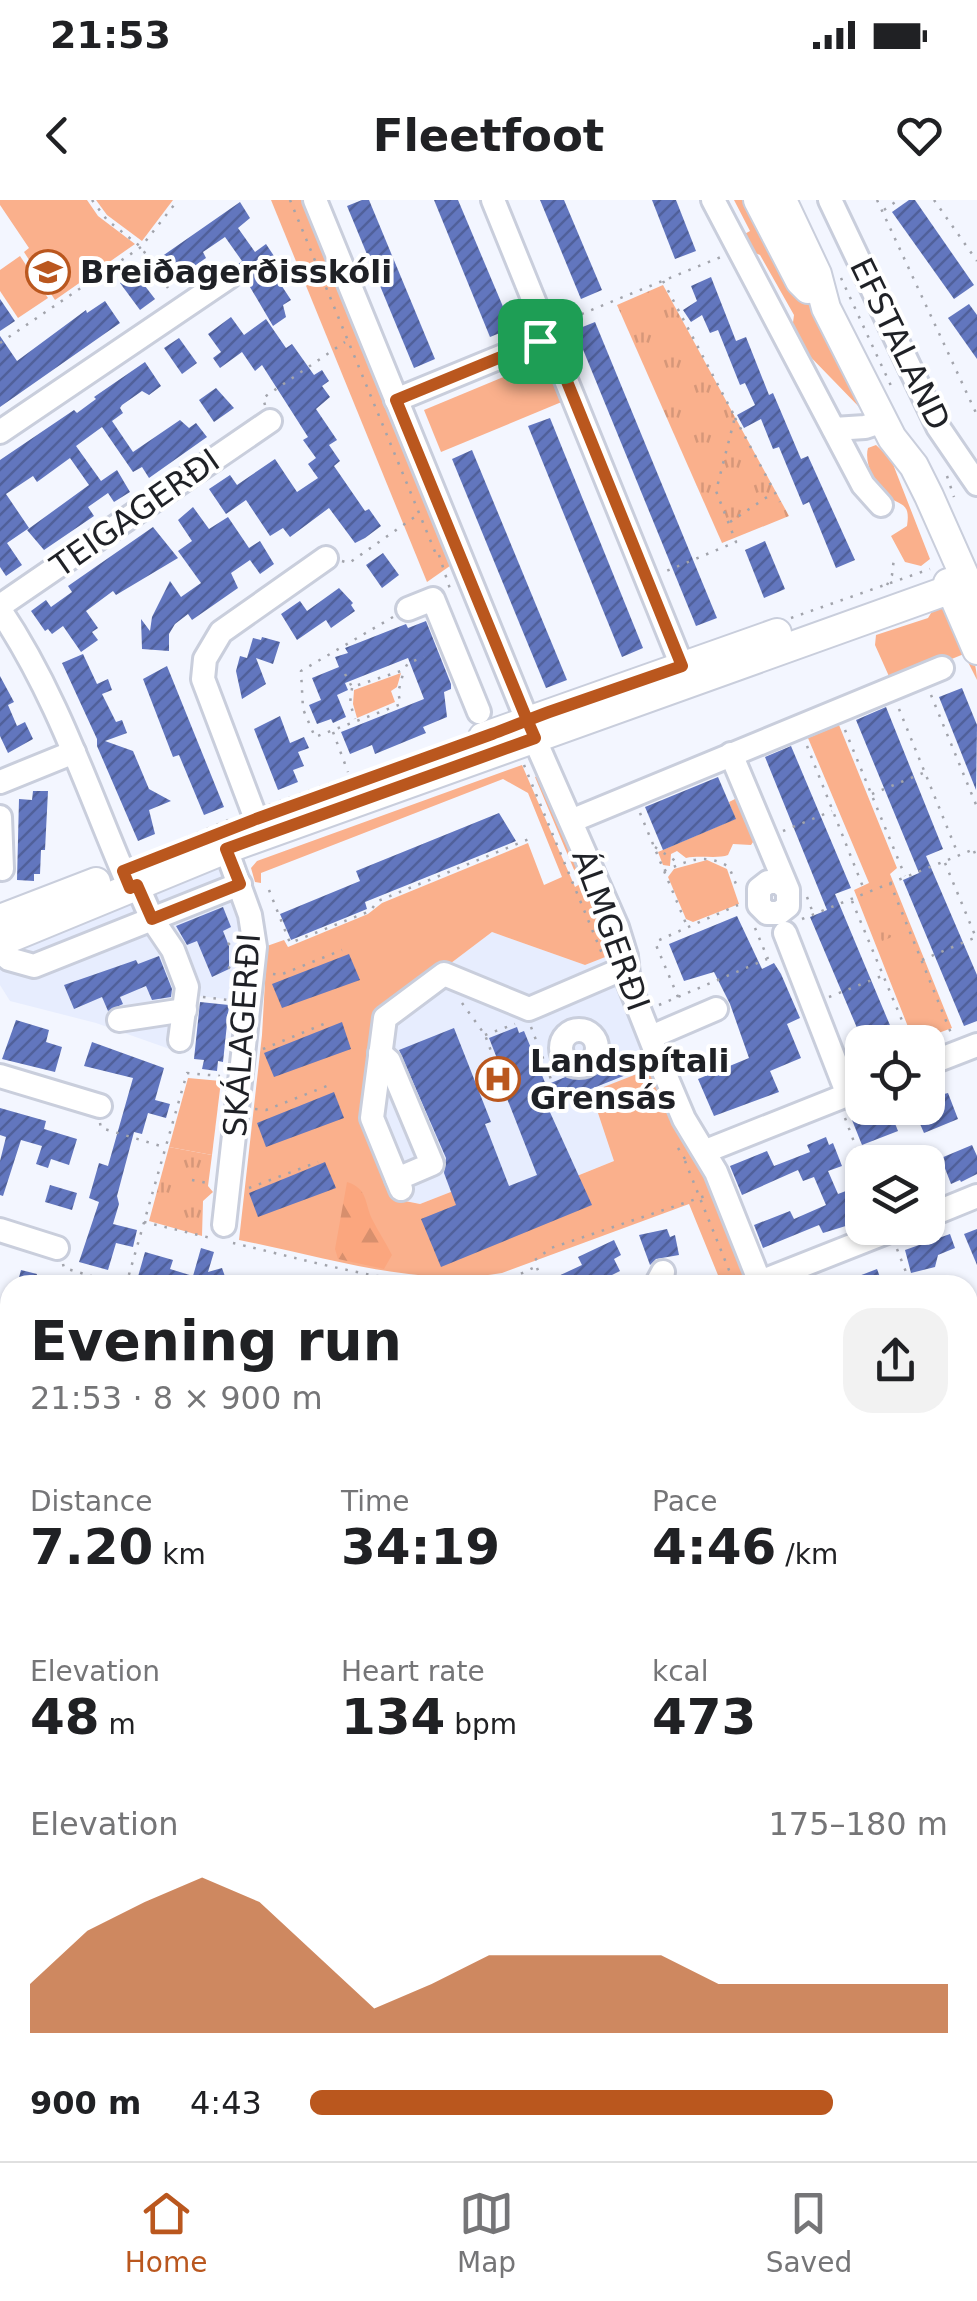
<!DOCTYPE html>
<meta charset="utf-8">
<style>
:root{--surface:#fff;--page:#f2f2f2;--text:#202124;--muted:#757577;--line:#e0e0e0;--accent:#ba571e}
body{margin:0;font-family:"DejaVu Sans",sans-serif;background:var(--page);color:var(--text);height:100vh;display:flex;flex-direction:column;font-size:38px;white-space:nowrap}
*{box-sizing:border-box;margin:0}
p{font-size:32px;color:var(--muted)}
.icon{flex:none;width:55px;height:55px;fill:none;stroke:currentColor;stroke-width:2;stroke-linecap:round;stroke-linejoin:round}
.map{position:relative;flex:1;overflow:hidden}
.sheet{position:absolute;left:0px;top:1075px;width:978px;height:888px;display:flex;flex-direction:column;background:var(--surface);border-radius:30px 30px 0 0;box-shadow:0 2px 8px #0004}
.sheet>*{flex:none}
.buttons{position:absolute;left:845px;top:825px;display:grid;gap:20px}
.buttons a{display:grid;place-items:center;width:100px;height:100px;border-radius:20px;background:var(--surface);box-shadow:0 2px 8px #0004;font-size:50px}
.pin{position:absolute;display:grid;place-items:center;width:85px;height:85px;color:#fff;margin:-42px;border-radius:20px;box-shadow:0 5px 15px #0006}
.round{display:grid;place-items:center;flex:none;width:105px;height:105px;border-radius:30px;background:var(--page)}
.headline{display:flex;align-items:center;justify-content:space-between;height:170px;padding:0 30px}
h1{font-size:55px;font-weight:800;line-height:75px}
.stats{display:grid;grid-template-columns:repeat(3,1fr);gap:15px;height:170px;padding:10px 30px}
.stats div{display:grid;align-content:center}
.stats b{font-size:50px;font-weight:800}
.stats small{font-size:28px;font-weight:400}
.stats p{font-size:28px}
.chart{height:280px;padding:20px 30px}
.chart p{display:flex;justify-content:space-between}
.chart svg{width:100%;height:180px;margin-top:10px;fill:var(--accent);opacity:.7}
ul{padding:0 30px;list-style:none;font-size:32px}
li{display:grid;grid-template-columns:160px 120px 1fr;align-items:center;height:75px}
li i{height:25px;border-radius:12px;background:var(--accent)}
.status{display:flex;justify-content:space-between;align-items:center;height:70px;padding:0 50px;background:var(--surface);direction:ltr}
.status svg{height:28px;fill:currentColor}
header{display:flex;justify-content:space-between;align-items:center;height:130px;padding:0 30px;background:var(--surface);font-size:45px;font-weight:800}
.tabs{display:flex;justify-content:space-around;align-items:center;height:140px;border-top:2px solid var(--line);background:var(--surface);font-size:28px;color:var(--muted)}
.tabs a{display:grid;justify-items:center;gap:5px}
.tabs .active{color:var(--accent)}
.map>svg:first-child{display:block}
</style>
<div class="status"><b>21:53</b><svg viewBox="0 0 49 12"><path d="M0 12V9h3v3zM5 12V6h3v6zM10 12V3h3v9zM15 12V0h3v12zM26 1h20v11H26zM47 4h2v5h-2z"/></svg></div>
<header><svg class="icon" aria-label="back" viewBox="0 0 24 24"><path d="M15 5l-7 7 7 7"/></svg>Fleetfoot<svg class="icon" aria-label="heart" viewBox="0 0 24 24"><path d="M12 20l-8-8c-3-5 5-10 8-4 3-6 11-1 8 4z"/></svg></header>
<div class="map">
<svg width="977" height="1961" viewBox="0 0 977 1961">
<defs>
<pattern id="forest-firs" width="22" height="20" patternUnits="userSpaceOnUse" patternTransform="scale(2.5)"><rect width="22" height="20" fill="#fba67e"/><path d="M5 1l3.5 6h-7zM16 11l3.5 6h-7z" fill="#d78f6d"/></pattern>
<pattern id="park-tufts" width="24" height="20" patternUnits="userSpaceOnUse" patternTransform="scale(2.5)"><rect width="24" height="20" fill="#fab08c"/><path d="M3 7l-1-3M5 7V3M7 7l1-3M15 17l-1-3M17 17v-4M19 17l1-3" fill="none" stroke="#d69779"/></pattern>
<pattern id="building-hatch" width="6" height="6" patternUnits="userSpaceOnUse" patternTransform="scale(2.5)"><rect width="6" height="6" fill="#6276be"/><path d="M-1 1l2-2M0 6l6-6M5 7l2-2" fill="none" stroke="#50609a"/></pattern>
</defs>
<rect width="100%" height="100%" fill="#f3f6ff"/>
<g fill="#e7edfe">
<polygon points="224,664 247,761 244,801 189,795 181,853 96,823 10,801 0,785 0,756"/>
<polygon points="492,732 585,765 618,752 657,866 614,961 504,1005 484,979 420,1004 405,1001 391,988 385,975 380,816"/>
<polygon points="374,1953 529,1953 524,1961 364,1961 374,1957"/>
</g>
<g fill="#fab08c">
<polygon points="0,0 87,0 98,16 135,44 55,100 24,52 29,48 0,5"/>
<polygon points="96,0 173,0 142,41 107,15"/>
<polygon points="271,0 307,0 457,361 427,382"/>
<polygon points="734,0 748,0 812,107 863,211 799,145 792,130 794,115 760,55 746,49 739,37 750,31"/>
<polygon points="20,56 48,98 18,118 0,91 0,70"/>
<polygon points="547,159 564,201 441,252 424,210"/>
<path d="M876,245l15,14 39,100 -9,7 -16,-4 -14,-26 16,-10c4,-26 -8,-19 -22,-32 -11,-10 -21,-32 -17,-46z"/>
<path d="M936,405c23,8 41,52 41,75l-13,-26 -72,29 -17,-38 1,-10 52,-17z"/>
<polygon points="401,473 397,487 391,491 395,502 357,518 353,504 354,490"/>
<polygon points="839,525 897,668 890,674 952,828 914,842 854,690 869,683 808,538"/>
<path d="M522,565l53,122 5,-3 -45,-107 11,-4 72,179 -33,13 -93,-33 -111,84 -14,89 24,83 14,13 15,3 64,-25 21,26 109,-44 -23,-69 66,-26 39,76 60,143h-34l-33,-81 -187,69c-85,15 -179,-17 -263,-33l23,-205 5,-89 17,-6 4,7 80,-33 14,-11 146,-60 16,42 18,-8 -34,-84 -25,-14 -242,94v10l-6,-1 -4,-14 6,-7z"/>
<path d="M735,599l7,4 13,36 -4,6 -18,-1 -5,11c-9,4 -29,0 -42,3l-9,-7 -6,3 -1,12 -7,-1 -5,-13 77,-33 -6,-17z"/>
<polygon points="707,660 727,669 739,704 693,722 686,719 668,677 674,669"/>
<polygon points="188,878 221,881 212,955 169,947"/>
<polygon points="977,1390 977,1450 968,1454 968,1394"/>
<polygon points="10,1830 10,1927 0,1931 0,1833"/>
</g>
<path fill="url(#forest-firs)" d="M347,982c21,7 17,19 25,37 6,12 14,24 20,36l-8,14 -46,-10 -3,-10z"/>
<g fill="url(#park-tufts)">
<polygon points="663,85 789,316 722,343 617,105"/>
<polygon points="891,705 902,733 882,741 871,713"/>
<polygon points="169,947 212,955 208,986 213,992 203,1001 202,1036 149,1021"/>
</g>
<g fill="url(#building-hatch)">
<polygon points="362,0 369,0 435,159 414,168 347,6"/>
<polygon points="434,0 458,0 512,128 490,137"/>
<polygon points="540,0 564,0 602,90 581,99"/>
<polygon points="652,0 676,0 696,51 675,59"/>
<polygon points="909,0 915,0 974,85 954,99 892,12"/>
<polygon points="240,2 250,18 238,28 255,52 266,44 276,59 268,65 291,100 283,105 286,117 273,126 237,65 242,61 225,37 203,52 206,58 190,69 187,64 172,74 161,57"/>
<polygon points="135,73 155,99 140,110 120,83"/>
<polygon points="711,77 736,141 746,137 769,195 773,193 801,259 808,256 855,360 836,368 809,302 803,305 779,247 773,249 761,219 744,228 737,215 755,205 745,183 740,185 718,130 710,133 702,115 691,122 683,110 697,101 691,86"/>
<polygon points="0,99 15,121 0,131"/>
<polygon points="105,101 120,123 0,207 0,136 17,161 86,110 87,113"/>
<polygon points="969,104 977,115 977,159 948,118"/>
<polygon points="231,117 244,135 266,119 286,148 292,144 314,175 322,170 329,181 322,186 330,197 316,209 337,240 329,245 340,261 334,266 365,311 369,309 381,326 365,338 355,343 329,308 290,337 283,328 270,336 246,300 226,314 209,289 230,275 237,285 275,259 297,292 318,278 308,264 316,258 303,240 308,237 262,165 255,171 242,152 220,168 213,158 221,152 208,134"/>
<polygon points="595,122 717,418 696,426 575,130"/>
<polygon points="179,138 197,163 182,174 164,148"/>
<polygon points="145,162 161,186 149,195 142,191 122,205 120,208 123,213 112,221 133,252 180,220 189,228 196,223 207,237 149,278 142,267 133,272 102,227 76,246 101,281 117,270 130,292 114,302 108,293 88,307 94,316 44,350 27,330 89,285 70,258 37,282 33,276 6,294 29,328 7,343 22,365 6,376 0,367 0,286 3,291 0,286 0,260 74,210 77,213 96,199 94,197"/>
<polygon points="216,188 234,208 214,222 199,200"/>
<polygon points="550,218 643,448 622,457 528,226"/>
<polygon points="472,250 567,480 546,488 452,259"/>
<polygon points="193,307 209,329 228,317 249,348 260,341 274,364 260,374 250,360 231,373 238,388 192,420 188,414 175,424 169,434 169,451 142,449 141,419 150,431 152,417 170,381 181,397 201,383 178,351 192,341 178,320"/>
<polygon points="153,327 178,358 116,395 113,391 86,411 98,428 92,432 98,440 81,452 63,426 52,434 48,429 45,431 31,411 46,400 51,407 72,392 68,386"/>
<polygon points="765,341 785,389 764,398 745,350"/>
<polygon points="383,353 399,375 382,388 366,365"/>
<polygon points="339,388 353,403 351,405 355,411 331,428 326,420 297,440 281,414 300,401 307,411"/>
<polygon points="426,421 451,484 451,489 444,492 447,517 423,527 426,533 375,554 372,545 350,554 341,532 424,499 408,458 345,483 348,490 337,495 346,517 333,523 331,519 317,524 309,505 321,500 312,478 339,467 335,457 348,453 345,448 406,424 408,428"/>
<polygon points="262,437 280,442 273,464 256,458 266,484 242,499 236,471 240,456 247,458 253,438 261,440"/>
<polygon points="83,454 97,484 108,479 112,490 102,494 116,522 122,520 127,533 105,541 133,551 149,589 171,601 149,610 155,634 138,641 97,546 97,539 62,463"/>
<polygon points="167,466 224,607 204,615 179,555 173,557 143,479"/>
<polygon points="0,476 14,502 8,505 17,526 25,522 33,539 8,553 0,536"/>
<polygon points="962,488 977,525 976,590 939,497"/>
<polygon points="886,507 943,649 926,656 977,775 977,821 964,826 903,680 919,673 856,520"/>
<polygon points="280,516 290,543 304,537 309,548 298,552 304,566 293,570 298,582 278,590 254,529"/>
<polygon points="791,546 851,688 835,694 897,842 863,842 810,717 827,710 765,557"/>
<polygon points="718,577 736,619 663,650 645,607"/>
<polygon points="33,591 48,591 45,650 41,650 40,674 34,674 34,681 17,680 19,599 32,600"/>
<polygon points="499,613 516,641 365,702 367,709 291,740 280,714 360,681 356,671"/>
<polygon points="223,707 231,727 223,731 229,746 229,769 212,777 197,741 187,745 176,726"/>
<polygon points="737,716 762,769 774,763 781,774 800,818 787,824 801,858 770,871 779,892 714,916 698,879 749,858 730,804 714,772 684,781 669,744"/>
<polygon points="349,754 360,780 282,808 272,784"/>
<polygon points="159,756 172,789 171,797 152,800 146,786 120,797 123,804 108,811 102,797 74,809 64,785 136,760 138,764"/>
<polygon points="200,802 229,805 223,862 218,861 217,871 202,869 204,860 194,859"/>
<polygon points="16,820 49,830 46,842 62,847 55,872 2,859"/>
<polygon points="342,822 351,849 274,877 264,853"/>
<polygon points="517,827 519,833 524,831 546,885 619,855 626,875 553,904 555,907 549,910 592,1005 441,1067 421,1019 456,1005 444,973 446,958 399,850 454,828 491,922 485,924 509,986 537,975 506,896 511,894 489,838"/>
<polygon points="92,842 164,868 155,900 170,904 166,918 148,913 142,934 134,932 117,996 119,1004 113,1024 137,1030 133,1047 116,1043 108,1070 79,1062 99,1002 89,998 99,963 108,966 133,878 84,866"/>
<polygon points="334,892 344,918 266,947 257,923"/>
<polygon points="948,893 958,919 924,933 913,908 928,908 928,898"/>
<polygon points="0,908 46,921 44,929 77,939 69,965 51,959 48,968 36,964 42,946 21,940 3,996 0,995 0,961 6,937 0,935"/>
<polygon points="882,908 889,908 898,931 862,945 852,920"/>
<polygon points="826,937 829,945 833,943 842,966 828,971 838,994 851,989 862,1021 823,1033 819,1025 763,1048 754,1025 790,1011 794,1019 826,1005 814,977 803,981 798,970 742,995 730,966 767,951 774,966 810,952 807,945"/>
<polygon points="972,945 977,956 977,974 961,982 960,980 951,984 941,958"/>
<polygon points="325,962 336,988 258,1017 249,993"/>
<polygon points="50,985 77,993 72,1010 45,1002"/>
<polygon points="667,1029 670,1037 675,1035 679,1055 656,1059 650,1065 639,1035"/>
<polygon points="977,1029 977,1065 964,1034"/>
<polygon points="950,1034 955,1048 938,1055 935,1067 911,1073 905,1050"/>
<polygon points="614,1040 621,1055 614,1059 620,1071 592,1085 539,1085 582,1065 578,1057"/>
<polygon points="201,1048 214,1052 208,1072 222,1068 228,1085 152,1085 137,1080 145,1052 173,1060 170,1069 193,1076"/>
<polygon points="877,1069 883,1085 838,1085 838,1084"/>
<polygon points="21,1070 37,1074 34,1085 17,1085"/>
</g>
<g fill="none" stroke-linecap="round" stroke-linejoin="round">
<g stroke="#c9cedc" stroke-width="28">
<g id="minor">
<polyline points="315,0 538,547 617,727 626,756 629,784 659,860 684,919 716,972 761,1085"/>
<polyline points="493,0 682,466"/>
<polyline points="713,0 863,285 881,305"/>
<polyline points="830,0 938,227 977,284"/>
<polyline points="396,200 549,137"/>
<polyline points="834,229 865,227 883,221"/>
<polyline points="0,232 229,77"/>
<polyline points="0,406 270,221"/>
<polyline points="408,409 433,399 479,512"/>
<path d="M0,410c58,86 89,184 130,278"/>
<polyline points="731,554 788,690 788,706 779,713 767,713 759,705 759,689 768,682 779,682 788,690"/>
<polyline points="0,582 74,552"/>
<polyline points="0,617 2,669"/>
<polyline points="256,619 203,479 205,459 221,432 326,358"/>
<polyline points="571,621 942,468"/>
<polyline points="137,685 152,719 173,750 187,787 180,840"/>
<polyline points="785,733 848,895"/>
<polyline points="0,751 9,759 34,766 240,684"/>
<polyline points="119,820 185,810"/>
<circle cx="579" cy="848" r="18"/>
<polyline points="651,837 716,809"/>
<polyline points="380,853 389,861 432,964 397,979"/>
<polyline points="928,864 977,845"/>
<polyline points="0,876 100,906"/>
<polyline points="706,951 862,889"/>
<polyline points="401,989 372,918 385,818 444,774 529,809 627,767"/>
<polyline points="928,1016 977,996"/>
<polyline points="224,1025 255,747 250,715 226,649"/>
<polyline points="0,1030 57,1048"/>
<polyline points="760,1082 897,1028"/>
<polyline points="656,1085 663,1072"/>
<polyline points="968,1155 977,1151"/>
<polyline points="0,1174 10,1177"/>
<polyline points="968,1307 977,1303"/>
<polyline points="0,1586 10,1582"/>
<polyline points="968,1724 977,1720"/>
<polyline points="968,1870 977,1896"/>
<polyline points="0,1947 10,1944"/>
<polyline points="324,1952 328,1961"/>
<polyline points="619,1952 635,1961"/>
<polyline points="828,1952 830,1961"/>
<polyline points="848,1952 849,1961"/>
<polyline points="540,1961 545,1952"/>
<polyline points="758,1961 768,1952"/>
</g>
</g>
<g stroke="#c9cedc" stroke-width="32">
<g id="major">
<polyline points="758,0 800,81 808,89"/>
<polyline points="782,0 817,74 826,108 892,238 914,266 929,296 977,404"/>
<polyline points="948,383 977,450"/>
<polyline points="483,537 777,433"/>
<polyline points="0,719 96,682"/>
<polyline points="0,742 226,649 968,383"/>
<polyline points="968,1464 977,1460"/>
<polyline points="968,1495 977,1492"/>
<polyline points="0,1775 10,1771"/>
<polyline points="0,1808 10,1803"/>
</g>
</g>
<g stroke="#a2a4ac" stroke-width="2.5" stroke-dasharray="2.5 8" stroke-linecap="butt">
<polyline points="92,0 107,20 141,47 168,88"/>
<polyline points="290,0 438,359"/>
<polyline points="877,0 977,215"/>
<polyline points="934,0 977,61"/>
<polyline points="884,10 898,0"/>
<polyline points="841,78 892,188"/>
<polyline points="663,81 735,217 716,291 736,342 664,372"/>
<polyline points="562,122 721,57"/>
<polyline points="0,143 141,47 178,0"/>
<polyline points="265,205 263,198 345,142"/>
<polyline points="735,218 780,302"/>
<polyline points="947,276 954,297"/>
<polyline points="730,322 773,293"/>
<polyline points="439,355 450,389"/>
<polyline points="342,361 349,363 419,314"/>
<polyline points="887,385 892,375 894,358"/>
<polyline points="393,417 301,471 303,509 315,537 401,504 398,493 404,470"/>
<polyline points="791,418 930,369"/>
<polyline points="345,474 352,487 404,470 408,463 424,457"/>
<polyline points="352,488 350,503 355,519"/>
<polyline points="931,495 977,607"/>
<polyline points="899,509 958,654"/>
<polyline points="845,530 905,676"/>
<polyline points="333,532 348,572"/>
<polyline points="807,546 865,692"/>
<polyline points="524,565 603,756"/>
<polyline points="872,594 923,573"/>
<polyline points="269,605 459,538"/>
<polyline points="640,613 687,726"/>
<polyline points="783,631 832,611"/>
<polyline points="655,647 677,662"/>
<polyline points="974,651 977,659"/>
<polyline points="139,657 233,618"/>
<polyline points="945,663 977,740"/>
<path d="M664,671c23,-10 41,-19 65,-4l9,22"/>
<polyline points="890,683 951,833"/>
<polyline points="269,690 290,743 370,711 378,701 529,639"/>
<polyline points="807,697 813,713"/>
<polyline points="852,701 911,842"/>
<polyline points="802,719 977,648"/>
<polyline points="755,728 768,759"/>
<polyline points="228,743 233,748"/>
<polyline points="922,760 974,738"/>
<polyline points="228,767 232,769"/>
<polyline points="273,774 280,775 342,750"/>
<polyline points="203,797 229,800"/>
<polyline points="678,797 656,745 657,741 738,705"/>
<polyline points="829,797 882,776"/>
<polyline points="462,803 485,835 497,867"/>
<polyline points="659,805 767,759"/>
<polyline points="531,827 552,882"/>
<polyline points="485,835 515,824"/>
<polyline points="263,849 331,821"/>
<polyline points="625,871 642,864"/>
<polyline points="255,909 266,910 332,884"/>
<polyline points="845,918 862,963"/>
<polyline points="100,923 101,928 164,947"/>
<polyline points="678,948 687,962"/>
<polyline points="685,961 735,1085"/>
<polyline points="192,980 212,984"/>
<polyline points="249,988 318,962"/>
<polyline points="144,1022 211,1038"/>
<path d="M233,1043c66,15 197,53 260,40 15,-3 30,-10 44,-17"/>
<polyline points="897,1049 911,1085"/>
<polyline points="535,1060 551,1048 705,996"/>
<polyline points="63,1064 64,1068 122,1085"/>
<polyline points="537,1068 544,1085"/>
<polyline points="126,1085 187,873 220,876"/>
<polyline points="968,1230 977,1254"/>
<polyline points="0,1340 10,1343"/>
<polyline points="968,1592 977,1588"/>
<polyline points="968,1609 977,1634"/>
<polyline points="0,1669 10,1697"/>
<polyline points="0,1893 10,1889"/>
<polyline points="174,1952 177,1961"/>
<polyline points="350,1961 364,1952"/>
<polyline points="732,1961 737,1952"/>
</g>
<use href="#minor" stroke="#fff" stroke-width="22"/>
<use href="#major" stroke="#fff" stroke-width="28"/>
</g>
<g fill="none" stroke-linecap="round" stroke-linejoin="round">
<g stroke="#fff" stroke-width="20">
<path id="route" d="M540,141l-144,59 129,315 10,23 -309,111 14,35 -88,35 -15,-34 -7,3 -7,-17 133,-52 236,-85c19,-7 38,-15 57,-22l133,-46 -133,-329 -9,4"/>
</g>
<use href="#route" stroke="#ba571e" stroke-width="12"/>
</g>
<defs>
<g id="school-ring" transform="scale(2.25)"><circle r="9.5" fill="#fff" stroke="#ba571e" stroke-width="1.5"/><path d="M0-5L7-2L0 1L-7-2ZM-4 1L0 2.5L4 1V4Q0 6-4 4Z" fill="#ba571e"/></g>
<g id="hospital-ring" transform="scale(2.25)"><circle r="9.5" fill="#fff" stroke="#ba571e" stroke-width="1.5"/><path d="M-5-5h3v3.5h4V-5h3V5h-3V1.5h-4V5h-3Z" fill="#ba571e"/></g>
</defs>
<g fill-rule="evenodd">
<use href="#school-ring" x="48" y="72"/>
<use href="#hospital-ring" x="498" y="879"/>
</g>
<g text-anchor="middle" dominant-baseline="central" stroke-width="8" stroke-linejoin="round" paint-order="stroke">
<g font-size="32" font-weight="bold" fill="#1f2126" stroke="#fff" text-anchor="start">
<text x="80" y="72">Breiðagerðisskóli</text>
<text x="530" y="861">Landspítali<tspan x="530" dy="37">Grensás</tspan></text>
</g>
<g font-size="32" fill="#1f2126" stroke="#fff">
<text transform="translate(900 144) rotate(64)">EFSTALAND</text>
<text transform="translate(135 313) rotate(-35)">TEIGAGERÐI</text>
<text transform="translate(611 730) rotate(70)">ÁLMGERÐI</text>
<text transform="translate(242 835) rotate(-86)">SKÁLAGERÐI</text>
</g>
</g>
</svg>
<div class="buttons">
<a><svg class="icon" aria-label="locate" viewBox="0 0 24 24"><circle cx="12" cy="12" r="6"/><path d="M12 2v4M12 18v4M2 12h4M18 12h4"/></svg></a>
<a><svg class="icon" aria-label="layers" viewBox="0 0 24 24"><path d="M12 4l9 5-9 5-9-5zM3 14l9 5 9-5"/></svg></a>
</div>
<div class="pin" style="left:540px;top:141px;background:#1e9e55"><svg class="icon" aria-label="arrive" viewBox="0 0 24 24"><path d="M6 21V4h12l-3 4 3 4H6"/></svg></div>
<section class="sheet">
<div class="headline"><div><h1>Evening run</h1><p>21:53 · 8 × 900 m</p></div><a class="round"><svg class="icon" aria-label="share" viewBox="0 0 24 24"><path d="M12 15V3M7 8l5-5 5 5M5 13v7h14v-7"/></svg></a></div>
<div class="stats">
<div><p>Distance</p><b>7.20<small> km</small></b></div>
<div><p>Time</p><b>34:19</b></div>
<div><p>Pace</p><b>4:46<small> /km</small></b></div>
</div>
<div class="stats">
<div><p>Elevation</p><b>48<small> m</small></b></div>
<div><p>Heart rate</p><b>134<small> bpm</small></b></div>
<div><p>kcal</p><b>473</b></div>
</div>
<div class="chart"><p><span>Elevation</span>175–180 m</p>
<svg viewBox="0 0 160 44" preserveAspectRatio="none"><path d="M0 44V32L10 19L20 12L30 6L40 12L50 25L60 38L70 32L80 25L90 25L100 25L110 25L120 32L130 32L140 32L150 32L160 32V44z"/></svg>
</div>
<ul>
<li><b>900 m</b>4:43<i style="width:82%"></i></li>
</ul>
</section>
</div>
<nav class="tabs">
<a class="active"><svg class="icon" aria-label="home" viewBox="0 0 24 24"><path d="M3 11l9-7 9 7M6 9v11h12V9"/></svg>Home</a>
<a><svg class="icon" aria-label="map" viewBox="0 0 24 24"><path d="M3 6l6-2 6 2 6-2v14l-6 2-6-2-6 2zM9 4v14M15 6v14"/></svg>Map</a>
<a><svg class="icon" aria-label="saved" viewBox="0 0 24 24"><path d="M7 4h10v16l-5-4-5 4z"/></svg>Saved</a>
</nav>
